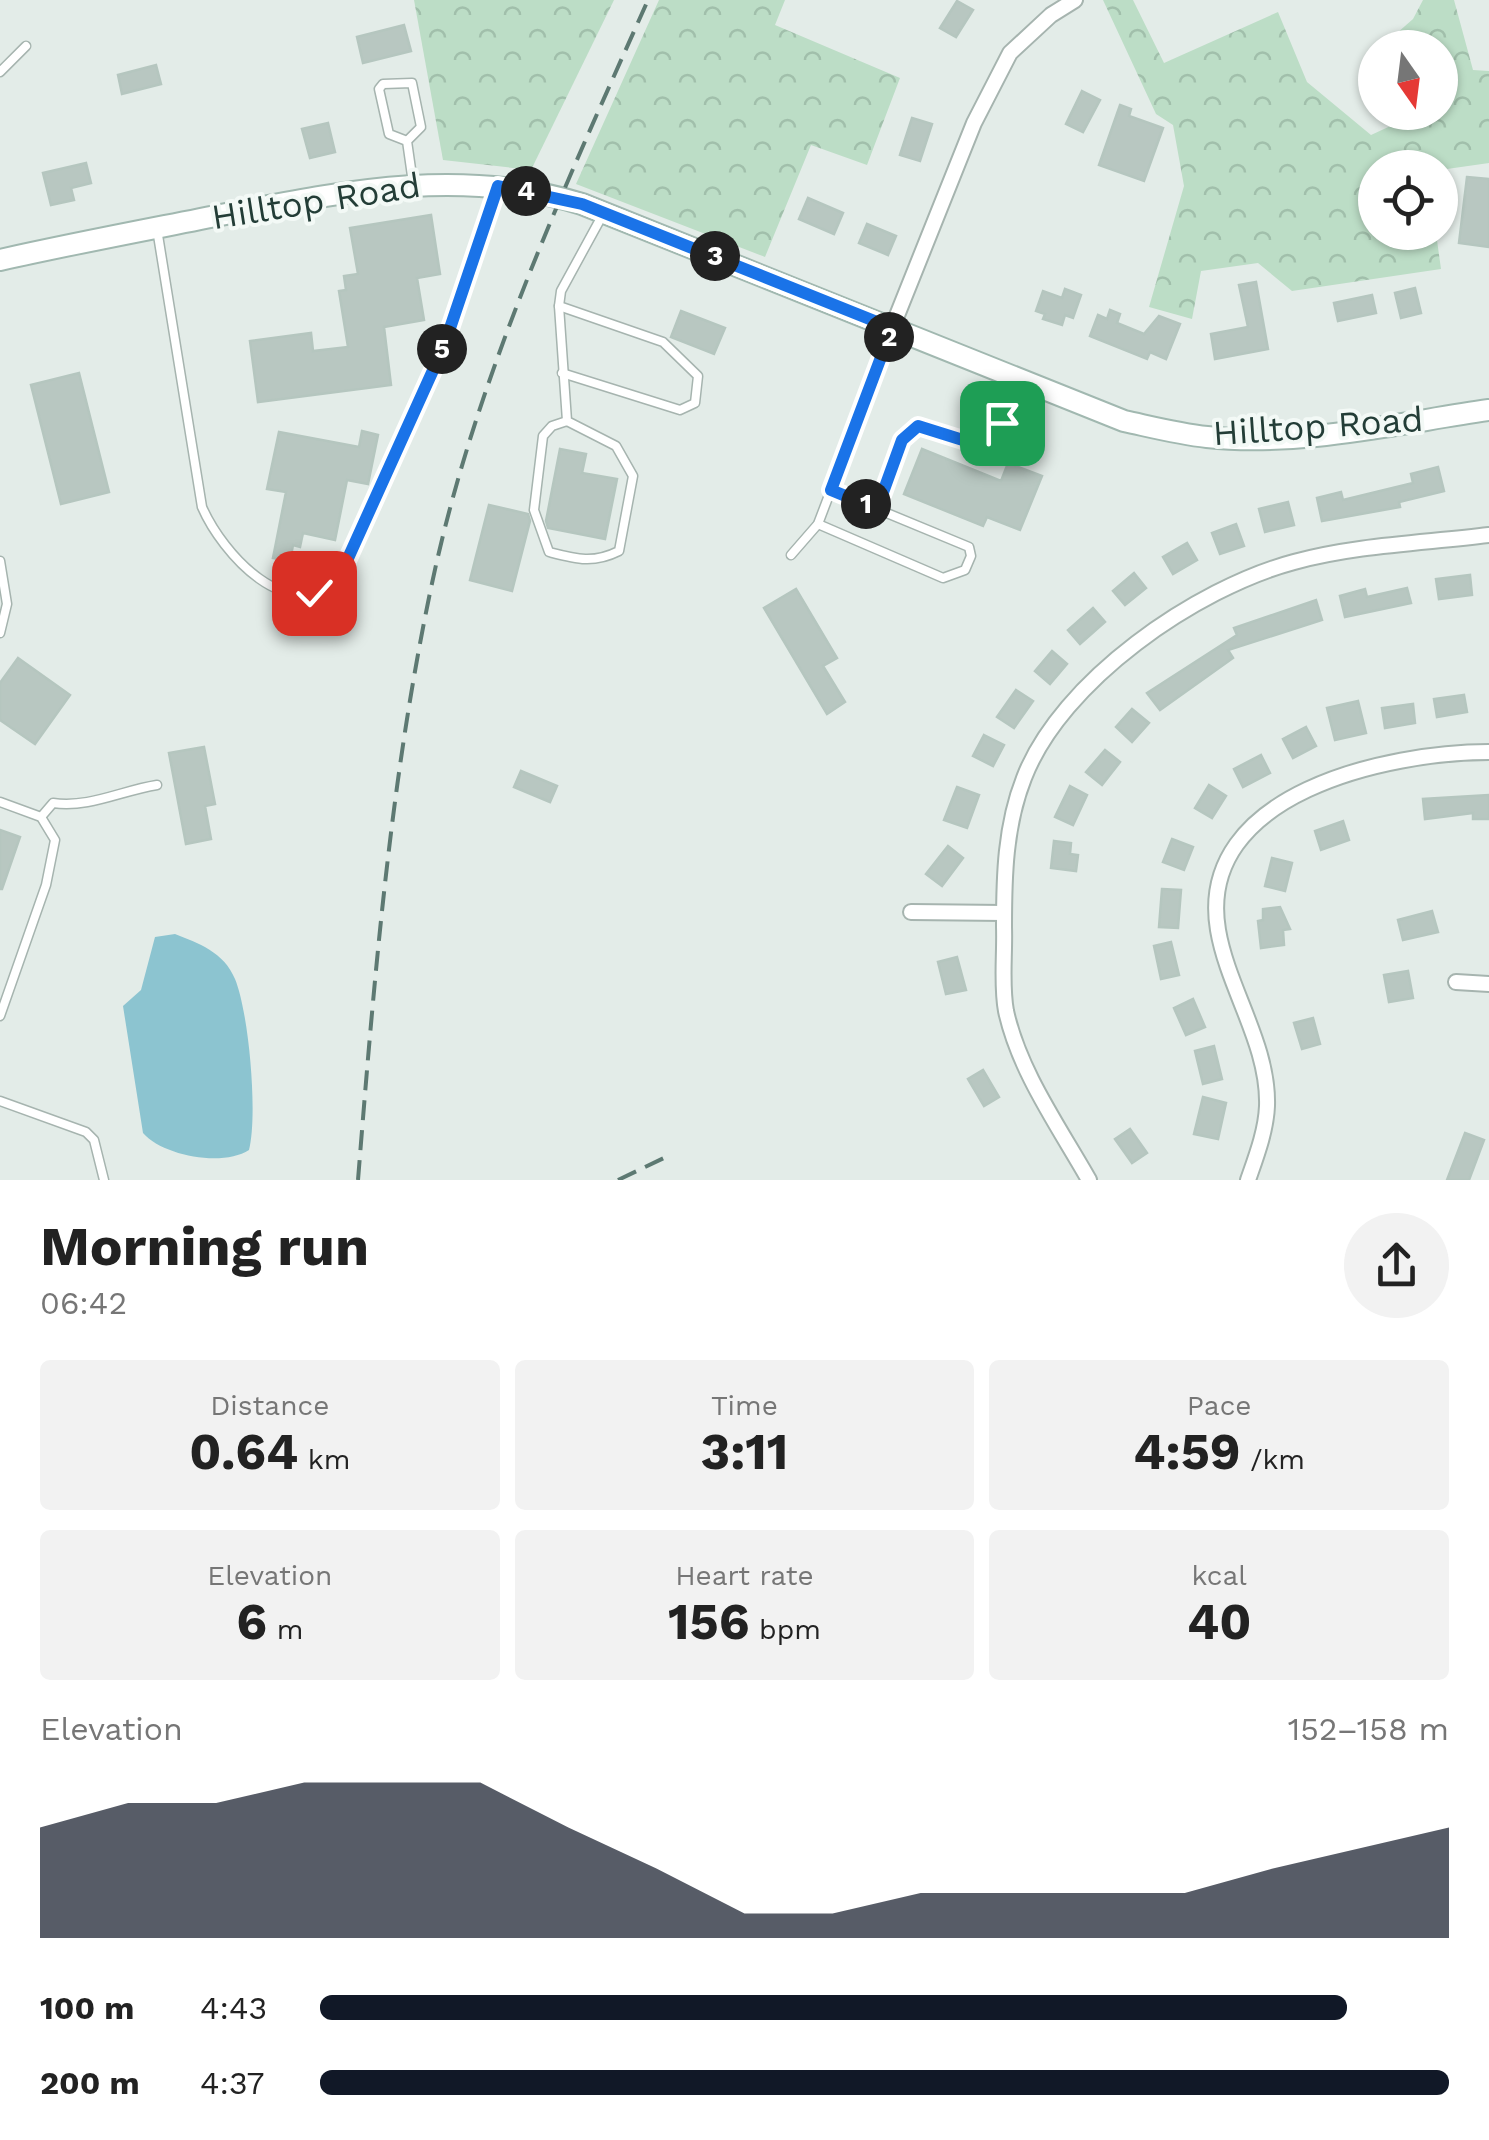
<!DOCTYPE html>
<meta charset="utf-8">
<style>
:root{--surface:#fff;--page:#f2f2f2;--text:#222;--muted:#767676;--accent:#111827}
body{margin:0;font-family:"Work Sans",sans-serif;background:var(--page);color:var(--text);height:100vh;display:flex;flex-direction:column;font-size:38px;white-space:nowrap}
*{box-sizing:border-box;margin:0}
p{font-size:32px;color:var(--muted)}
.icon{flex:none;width:55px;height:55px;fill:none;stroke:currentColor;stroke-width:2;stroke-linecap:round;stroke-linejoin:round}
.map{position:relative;height:1180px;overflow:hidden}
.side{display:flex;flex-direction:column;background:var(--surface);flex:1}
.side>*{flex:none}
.needle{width:65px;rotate:166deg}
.tools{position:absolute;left:1358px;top:30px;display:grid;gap:20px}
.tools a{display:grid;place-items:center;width:100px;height:100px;border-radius:50%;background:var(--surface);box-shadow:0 2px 8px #0004;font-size:50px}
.pin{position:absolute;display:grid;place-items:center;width:85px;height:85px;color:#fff;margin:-42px;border-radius:20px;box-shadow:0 5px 15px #0006}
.km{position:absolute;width:50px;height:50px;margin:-25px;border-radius:50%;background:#222;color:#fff;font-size:28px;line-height:50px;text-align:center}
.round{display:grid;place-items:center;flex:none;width:105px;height:105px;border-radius:52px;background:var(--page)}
.headline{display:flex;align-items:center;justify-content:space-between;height:170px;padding:0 40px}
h1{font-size:55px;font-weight:700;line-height:75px}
.metrics{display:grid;grid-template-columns:repeat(3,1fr);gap:15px;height:170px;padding:10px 40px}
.metrics div{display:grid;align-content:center;border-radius:10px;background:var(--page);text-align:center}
.metrics b{font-size:50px;font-weight:700}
.metrics small{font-size:28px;font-weight:400}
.metrics p{font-size:28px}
.chart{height:280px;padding:20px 40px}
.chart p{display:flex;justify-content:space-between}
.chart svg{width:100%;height:180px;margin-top:10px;fill:var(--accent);opacity:.7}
ul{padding:0 40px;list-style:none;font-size:32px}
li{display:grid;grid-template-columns:160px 120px 1fr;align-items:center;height:75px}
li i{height:25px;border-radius:12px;background:var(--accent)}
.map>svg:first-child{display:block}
</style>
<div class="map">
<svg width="1489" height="1180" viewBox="0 0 1489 1180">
<defs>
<pattern id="forest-crowns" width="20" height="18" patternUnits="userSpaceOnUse" patternTransform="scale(2.5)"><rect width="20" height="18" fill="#bcddc6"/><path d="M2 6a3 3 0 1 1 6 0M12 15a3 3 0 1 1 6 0" fill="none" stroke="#a1bfab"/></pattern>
</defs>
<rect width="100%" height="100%" fill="#e3ece8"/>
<g fill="url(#forest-crowns)">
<polygon points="414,0 614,0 531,170 443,160"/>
<polygon points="659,0 785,0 775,25 900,78 867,165 811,145 765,257 576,184"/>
<polygon points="1103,0 1133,0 1164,63 1278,12 1307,82 1371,135 1397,123 1393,113 1440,112 1440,48 1381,47 1413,19 1423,0 1454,0 1473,70 1489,71 1489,163 1440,170 1375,168 1375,232 1436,233 1441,269 1292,291 1258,263 1201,271 1192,319 1149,307 1184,186 1173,125 1156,114"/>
</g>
<path fill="#8cc4d0" d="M175,934c23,9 49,18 60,45 14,34 23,136 14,171 -26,17 -86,6 -106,-17l-20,-127 18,-16 14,-53z"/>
<g fill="#b8c7c1" stroke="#b5c6bf" stroke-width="2.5">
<polygon points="957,1 973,10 956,37 940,28"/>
<polygon points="404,25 411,51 363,63 357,37"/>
<polygon points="156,65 161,84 122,94 118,75"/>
<polygon points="1082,91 1100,100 1083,132 1066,124"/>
<polygon points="1120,105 1131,109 1129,116 1163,128 1144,181 1099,165"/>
<polygon points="912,118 932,124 920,161 900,155"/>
<polygon points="328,123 335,152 310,158 302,129"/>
<polygon points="86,163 91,183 71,188 74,200 51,205 43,173"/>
<polygon points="1467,177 1489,179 1489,247 1459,243"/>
<polygon points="808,198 843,213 834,234 799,219"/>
<polygon points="431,215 440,274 417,278 424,320 384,327 391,385 258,402 250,341 311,333 313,351 348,347 339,291 346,290 344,276 358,274 350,228"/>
<polygon points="867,224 896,236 888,255 859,243"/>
<polygon points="1256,282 1268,349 1215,359 1211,334 1248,327 1239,285"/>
<polygon points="1415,288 1421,313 1401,318 1395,293"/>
<polygon points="1065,289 1081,295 1073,318 1065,315 1062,325 1043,319 1045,314 1036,311 1043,291 1062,298"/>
<polygon points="1372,295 1376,313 1338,321 1334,303"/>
<polygon points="1110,310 1120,314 1117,323 1144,334 1159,316 1180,324 1166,359 1150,352 1147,359 1090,336 1098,315 1107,319"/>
<polygon points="681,311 725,328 714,354 671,337"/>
<polygon points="79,373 109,492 61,504 31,385"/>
<polygon points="362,431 378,435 368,484 347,480 335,540 303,533 300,547 293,545 290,561 273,558 286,492 267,489 279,432 359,447"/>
<polygon points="560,449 586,454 582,473 617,479 605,539 548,528 546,521"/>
<polygon points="922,449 1001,481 1008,463 1042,476 1020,530 987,517 983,526 904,494"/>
<polygon points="1438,467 1444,491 1399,502 1400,507 1322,521 1317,498 1341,492 1343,500 1413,483 1411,474"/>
<polygon points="1288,502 1294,525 1265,532 1259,509"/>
<polygon points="489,505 528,514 530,521 512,591 470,580"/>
<polygon points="1236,524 1244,546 1220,554 1212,533"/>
<polygon points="1187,543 1197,560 1173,574 1163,557"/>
<polygon points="1134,573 1146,588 1125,605 1113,591"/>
<polygon points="1470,575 1472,595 1439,599 1436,579"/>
<polygon points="1407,588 1411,603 1345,617 1340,596 1365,589 1367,597"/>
<polygon points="796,589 837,658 823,666 845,702 827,714 764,608"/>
<polygon points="1316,600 1322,620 1228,650 1233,658 1160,710 1147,693 1237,635 1234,628"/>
<polygon points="1093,608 1105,622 1080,644 1068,630"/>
<polygon points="1052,651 1067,664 1050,684 1035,671"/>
<polygon points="18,658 70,695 35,744 0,720 0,683"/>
<polygon points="1016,690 1033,701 1014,728 997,717"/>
<polygon points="1464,695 1467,712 1437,717 1434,699"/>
<polygon points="1358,701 1366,733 1335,740 1327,708"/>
<polygon points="1413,704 1415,723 1385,728 1382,708"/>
<polygon points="1132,709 1149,723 1132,742 1116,727"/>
<polygon points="1306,727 1316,746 1293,758 1283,739"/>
<polygon points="984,735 1004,745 993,766 973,756"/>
<polygon points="204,747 215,804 205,806 211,839 186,844 169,753"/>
<polygon points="1105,750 1120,762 1102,785 1086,772"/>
<polygon points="1261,755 1270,773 1243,787 1234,769"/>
<polygon points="521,771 557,786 550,802 514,787"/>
<polygon points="1209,785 1226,796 1212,818 1195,808"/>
<polygon points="1070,786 1087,795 1073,825 1055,817"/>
<polygon points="957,787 979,795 967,828 944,820"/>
<polygon points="1489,795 1489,819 1473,819 1473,813 1425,819 1423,799"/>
<polygon points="1343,821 1349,840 1321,850 1315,831"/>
<polygon points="0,830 20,837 2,889 0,889"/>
<polygon points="1172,839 1193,847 1184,870 1163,862"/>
<polygon points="1054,841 1071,843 1070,854 1078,855 1076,871 1051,868"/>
<polygon points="948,846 963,858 942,886 926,874"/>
<polygon points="1272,858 1292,863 1285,891 1265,886"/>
<polygon points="1162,889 1181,890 1178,928 1159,927"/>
<polygon points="1280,907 1290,929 1283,930 1284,945 1261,948 1258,921 1263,920 1263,909"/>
<polygon points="1432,911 1438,932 1403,940 1398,920"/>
<polygon points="1171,942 1179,975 1161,979 1154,946"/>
<polygon points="957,957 966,990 946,994 938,962"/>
<polygon points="1408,971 1413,998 1389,1002 1384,975"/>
<polygon points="1193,999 1205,1027 1186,1035 1174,1008"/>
<polygon points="1313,1018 1320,1044 1302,1049 1294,1023"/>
<polygon points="1214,1046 1222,1079 1203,1084 1195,1051"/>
<polygon points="983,1070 999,1097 984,1106 968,1079"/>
<polygon points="1203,1097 1226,1103 1218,1139 1194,1134"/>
<polygon points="1130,1129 1147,1153 1132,1163 1115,1139"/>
<polygon points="1465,1133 1484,1140 1469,1180 1447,1180"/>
</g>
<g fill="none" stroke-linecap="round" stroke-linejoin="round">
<g stroke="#a6b4af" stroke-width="11">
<g id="lane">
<polyline points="0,72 26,46"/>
<polyline points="407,141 389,134 379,89 383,84 412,83 421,127 407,141 413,183"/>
<path d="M157,229l45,278c20,46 87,122 137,69l104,-231 54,-154"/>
<polyline points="559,306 663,342 698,376 695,403 680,410 562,373"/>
<path d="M567,421l-15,5 -9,10 -9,74 15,42c27,7 44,12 70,-1l14,-75 -17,-30 -49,-25 -8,-115 2,-15 41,-75"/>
<polyline points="877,509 902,440 918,427 989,450 998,449 1007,435 1002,423 995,421 966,441"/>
<polyline points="818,524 943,578 965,570 971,556 969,547 831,490"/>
<polyline points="791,555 818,524 891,332"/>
<polyline points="0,561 7,604 0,633"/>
<polyline points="0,802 41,817 55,840 46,885 0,1016"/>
<path d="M41,817l12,-14c37,5 67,-12 104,-18"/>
<polyline points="0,1101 86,1132 94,1140 104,1180"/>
</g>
</g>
<g stroke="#a6b4af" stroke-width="18">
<g id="street">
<polyline points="892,328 974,123 1010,53 1051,15 1075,0"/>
<polyline points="911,912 1004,913"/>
<polyline points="1456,982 1489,984"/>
<path d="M1089,1180c-30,-53 -70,-109 -83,-169 -5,-26 -1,-57 -2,-84 0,-50 1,-101 20,-149 37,-97 172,-190 270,-216 62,-17 131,-19 195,-27"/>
<path d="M1248,1180c8,-23 18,-49 19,-74 2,-61 -39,-117 -49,-176 -23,-137 171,-178 271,-178"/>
</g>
</g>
<g stroke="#a1b8b0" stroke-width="24">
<path id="secondary" d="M0,260c75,-17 151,-31 226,-46 120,-23 236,-47 356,-10l542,217c28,6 55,13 83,16 92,10 191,-14 282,-27"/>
</g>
<use href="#lane" stroke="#fff" stroke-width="8"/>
<use href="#street" stroke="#fff" stroke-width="14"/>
<use href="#secondary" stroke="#fff" stroke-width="20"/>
<g stroke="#5d7972" stroke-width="4" stroke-dasharray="20 10" stroke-linecap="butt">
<path d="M358,1180c16,-199 32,-397 73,-592 43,-206 132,-398 217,-588"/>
<polyline points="618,1180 664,1158"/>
</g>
</g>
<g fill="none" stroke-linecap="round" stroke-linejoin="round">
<g stroke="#fff" stroke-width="20">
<polyline id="route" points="314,593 340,576 444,346 498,186 582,204 892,328 831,490 877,509 902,440 918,426 966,441 983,426 1002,423"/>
</g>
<use href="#route" stroke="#1a73e8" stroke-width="12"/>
</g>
<g text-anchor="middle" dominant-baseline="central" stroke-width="8" stroke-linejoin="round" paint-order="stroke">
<g font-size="35" fill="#233d37" stroke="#f3f9f6">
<text transform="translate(316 201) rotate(-9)">Hilltop Road</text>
<text transform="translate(1318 426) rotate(-4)">Hilltop Road</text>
</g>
</g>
</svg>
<div class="tools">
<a><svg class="needle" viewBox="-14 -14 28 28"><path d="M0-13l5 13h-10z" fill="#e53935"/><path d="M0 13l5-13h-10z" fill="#767676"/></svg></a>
<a><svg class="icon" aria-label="locate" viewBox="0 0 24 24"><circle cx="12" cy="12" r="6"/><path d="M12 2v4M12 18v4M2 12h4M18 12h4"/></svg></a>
</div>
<div class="pin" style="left:1002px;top:423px;background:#1e9e55"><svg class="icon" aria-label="arrive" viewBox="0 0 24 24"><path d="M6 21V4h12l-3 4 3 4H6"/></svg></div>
<div class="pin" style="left:314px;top:593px;background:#d93025"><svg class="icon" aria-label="check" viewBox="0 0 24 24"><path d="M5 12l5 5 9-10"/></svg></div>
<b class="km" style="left:866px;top:504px">1</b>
<b class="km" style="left:889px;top:337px">2</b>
<b class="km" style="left:715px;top:256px">3</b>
<b class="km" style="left:526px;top:191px">4</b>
<b class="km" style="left:442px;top:349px">5</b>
</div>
<section class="side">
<div class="headline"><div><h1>Morning run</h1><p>06:42</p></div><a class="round"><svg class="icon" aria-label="share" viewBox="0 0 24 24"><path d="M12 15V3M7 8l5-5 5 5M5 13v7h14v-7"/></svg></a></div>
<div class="metrics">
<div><p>Distance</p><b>0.64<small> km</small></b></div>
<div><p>Time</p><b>3:11</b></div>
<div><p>Pace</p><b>4:59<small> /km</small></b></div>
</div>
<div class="metrics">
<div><p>Elevation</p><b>6<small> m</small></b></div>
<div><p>Heart rate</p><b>156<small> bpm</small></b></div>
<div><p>kcal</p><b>40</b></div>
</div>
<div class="chart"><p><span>Elevation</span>152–158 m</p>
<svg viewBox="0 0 160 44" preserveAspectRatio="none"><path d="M0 44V17L10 11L20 11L30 6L40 6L50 6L60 17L70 27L80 38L90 38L100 33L110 33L120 33L130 33L140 27L150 22L160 17V44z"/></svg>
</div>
<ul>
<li><b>100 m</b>4:43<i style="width:91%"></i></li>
<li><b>200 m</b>4:37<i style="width:100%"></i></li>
</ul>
</section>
